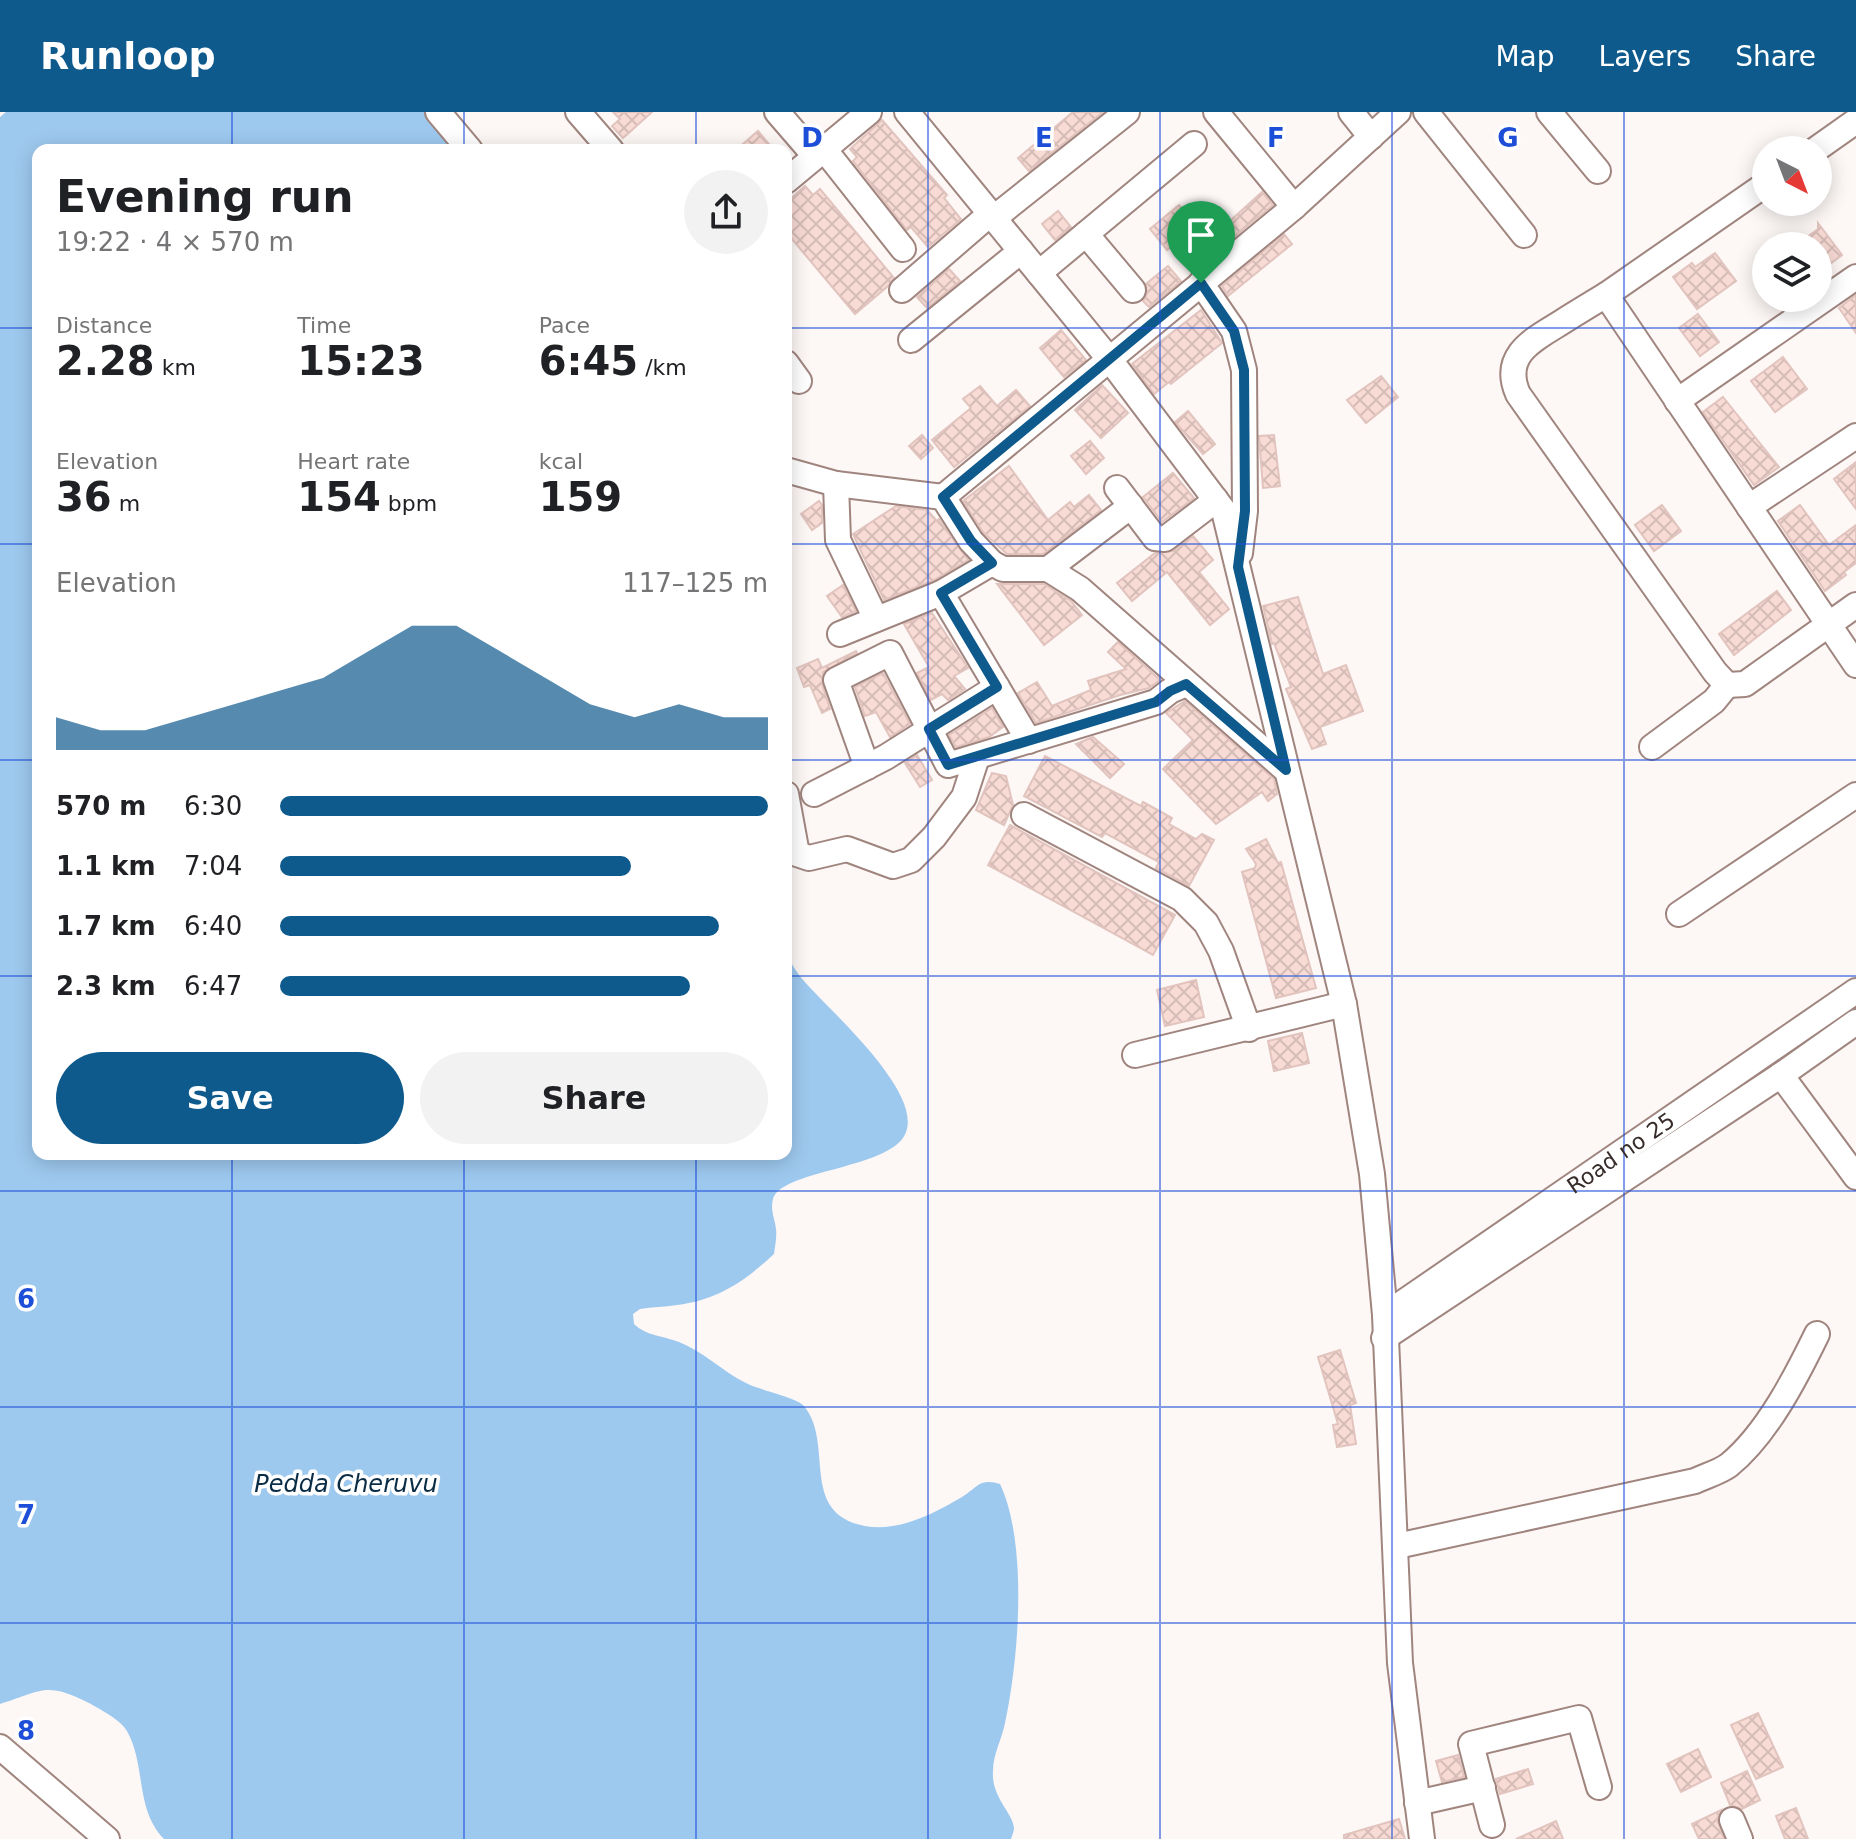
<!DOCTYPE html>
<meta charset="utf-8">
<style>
:root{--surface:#fff;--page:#f2f2f2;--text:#202124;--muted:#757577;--accent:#0f5a8d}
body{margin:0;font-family:"DejaVu Sans",sans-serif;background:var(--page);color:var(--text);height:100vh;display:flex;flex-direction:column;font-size:30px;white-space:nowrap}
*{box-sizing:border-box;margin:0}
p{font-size:26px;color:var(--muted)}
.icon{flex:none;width:44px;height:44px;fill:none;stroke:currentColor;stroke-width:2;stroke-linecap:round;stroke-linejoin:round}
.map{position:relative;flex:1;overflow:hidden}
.panel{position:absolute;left:32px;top:32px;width:760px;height:1016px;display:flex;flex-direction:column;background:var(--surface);border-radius:16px;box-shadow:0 4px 20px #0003}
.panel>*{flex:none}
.needle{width:52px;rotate:138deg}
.controls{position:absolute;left:1752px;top:24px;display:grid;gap:16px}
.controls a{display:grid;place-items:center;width:80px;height:80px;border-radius:50%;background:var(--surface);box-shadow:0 4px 20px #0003;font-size:40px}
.pin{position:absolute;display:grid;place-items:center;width:68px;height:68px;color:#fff;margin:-82px -34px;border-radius:50% 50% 50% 0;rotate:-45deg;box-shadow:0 0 8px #0007}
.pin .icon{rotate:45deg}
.round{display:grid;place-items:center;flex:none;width:84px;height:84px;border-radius:42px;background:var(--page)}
.head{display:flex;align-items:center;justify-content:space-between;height:136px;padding:0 24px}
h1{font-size:44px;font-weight:600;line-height:60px}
.metrics{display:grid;grid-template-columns:repeat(3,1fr);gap:12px;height:136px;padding:8px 24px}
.metrics div{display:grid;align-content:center}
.metrics b{font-size:40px;font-weight:600}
.metrics small{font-size:22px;font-weight:400}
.metrics p{font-size:22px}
.chart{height:224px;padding:16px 24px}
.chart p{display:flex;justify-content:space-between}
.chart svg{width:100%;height:144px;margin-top:8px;fill:var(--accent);opacity:.7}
.primary-button{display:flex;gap:16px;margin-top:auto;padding:16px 24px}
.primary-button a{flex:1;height:92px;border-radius:48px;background:var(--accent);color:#fff;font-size:32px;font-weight:600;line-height:92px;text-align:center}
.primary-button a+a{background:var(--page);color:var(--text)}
ul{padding:0 24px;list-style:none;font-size:26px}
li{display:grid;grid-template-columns:128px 96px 1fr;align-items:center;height:60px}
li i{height:20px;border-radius:10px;background:var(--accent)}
header{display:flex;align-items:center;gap:48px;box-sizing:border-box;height:112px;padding:0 40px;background:var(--accent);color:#fff}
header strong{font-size:38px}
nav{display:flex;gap:44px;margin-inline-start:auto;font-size:28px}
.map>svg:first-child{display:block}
</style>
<header>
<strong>Runloop</strong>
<nav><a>Map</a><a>Layers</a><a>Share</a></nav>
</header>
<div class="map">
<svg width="1856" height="1727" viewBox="0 0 1856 1727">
<defs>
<pattern id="building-cross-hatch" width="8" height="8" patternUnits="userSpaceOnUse" patternTransform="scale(2)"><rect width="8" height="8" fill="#f9dbd5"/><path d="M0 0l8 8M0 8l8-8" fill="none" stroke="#d6bcb7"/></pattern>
</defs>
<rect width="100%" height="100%" fill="#fdf7f6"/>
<path fill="#9ec9ef" d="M6,0h420l30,38h-418v1004h748v-200c4,7 8,14 13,21 23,30 133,121 104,163 -22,31 -122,33 -130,61 -3,11 2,20 3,30 1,8 -1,17 -2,25 -29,27 -56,46 -97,51 -12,2 -25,2 -37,4l-7,5 1,10c12,12 30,12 45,18 24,9 44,30 67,41 13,7 49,14 57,22 33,37 -6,108 62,121 34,6 68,-12 97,-29 7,-4 13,-11 20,-14 6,-2 12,-1 18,1 28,59 19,175 5,239 -3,16 -12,31 -12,48 -2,26 20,42 21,57 0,4 -2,7 -3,11h-847c-29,-30 -18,-72 -36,-106 -6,-13 -27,-23 -39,-30 -44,-22 -47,-12 -89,1v-1587z"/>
<g fill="url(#building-cross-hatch)" stroke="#e2c4be" stroke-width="2">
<polygon points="613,0 652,0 623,26 612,14 620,7"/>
<polygon points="1073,0 1103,0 1029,59 1018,46"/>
<polygon points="882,8 947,83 944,86 961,107 928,135 911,115 907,118 853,49 857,45 850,37"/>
<polygon points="758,19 774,38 736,38"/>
<polygon points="805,74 813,83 820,77 894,166 888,174 855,202 786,120 786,91"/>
<polygon points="1262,80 1273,93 1219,137 1210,127"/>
<polygon points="1179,93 1196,113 1167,138 1150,117"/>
<polygon points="1058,99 1071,115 1055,128 1042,112"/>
<polygon points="1818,111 1842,143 1818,161 1818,134 1795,134 1818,117"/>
<polygon points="1284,122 1292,132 1228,184 1222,174"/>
<polygon points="1715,141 1736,169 1697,197 1673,165 1692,151 1695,155"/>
<polygon points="1168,154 1181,169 1149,195 1143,189 1147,182 1146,172"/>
<polygon points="949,157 960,169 927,196 917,185"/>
<polygon points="1856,183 1856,221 1839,196"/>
<polygon points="1201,198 1222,231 1171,272 1169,270 1154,282 1132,252"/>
<polygon points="1698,202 1719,230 1700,244 1679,216"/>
<polygon points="1061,218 1086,248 1064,265 1040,236"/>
<polygon points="1783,245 1807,277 1775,300 1751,269"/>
<polygon points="1381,264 1398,285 1366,311 1347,288"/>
<polygon points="1102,273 1128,301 1101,326 1075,298"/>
<polygon points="980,274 997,294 1016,278 1030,294 954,355 932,328 971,296 963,287"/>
<polygon points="1723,285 1779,355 1754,373 1703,300"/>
<polygon points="1188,299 1215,332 1203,342 1175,310"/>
<polygon points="922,323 933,336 921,347 909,334"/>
<polygon points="1274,323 1280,374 1263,376 1259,324"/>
<polygon points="1090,329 1104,346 1086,362 1071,344"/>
<polygon points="1856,350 1856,397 1834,367"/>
<polygon points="1009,354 1048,408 1070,390 1074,395 1089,383 1101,398 1043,442 1007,442 983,420 963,389"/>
<polygon points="1173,361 1194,386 1162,410 1143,385"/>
<polygon points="819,389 822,393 822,411 812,418 801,402"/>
<polygon points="1662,393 1681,419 1654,439 1635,413"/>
<polygon points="1800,393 1829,433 1856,413 1856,451 1844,460 1846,463 1825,479 1778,409"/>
<polygon points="896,394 927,398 937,409 939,407 968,448 934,468 884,488 853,422"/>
<polygon points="1193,424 1213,448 1199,460 1229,497 1210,513 1167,460 1132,489 1117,471 1155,441 1173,439"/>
<polygon points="997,472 1044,472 1071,489 1082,503 1044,533"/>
<polygon points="843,473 856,499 842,505 827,484"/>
<polygon points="1777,479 1791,498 1734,543 1719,522"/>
<polygon points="1298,485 1323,562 1346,553 1363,599 1320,615 1326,632 1312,637 1286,577 1291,575 1274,531 1272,532 1263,494"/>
<polygon points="932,501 968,556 954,564 965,577 948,588 942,582 931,588 917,561 929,555 904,512"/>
<polygon points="1118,530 1160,568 1149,576 1120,583 1036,611 1018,581 1037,570 1052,594 1091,578 1088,569 1126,557 1108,540"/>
<polygon points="856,539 857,541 823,560 822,572 830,597 822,601 810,573 804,575 797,556 818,547 822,556"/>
<polygon points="883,561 910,612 890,625 876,600 865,604 855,575"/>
<polygon points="1185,589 1274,667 1277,682 1268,689 1262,680 1216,712 1163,657 1193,628 1166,601"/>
<polygon points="992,596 1003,615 989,625 956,635 949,623"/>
<polygon points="1093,625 1124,652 1110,666 1076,632"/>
<polygon points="917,643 932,668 920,675 905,651"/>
<polygon points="1045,644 1137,692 1141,694 1143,690 1172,706 1169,712 1196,727 1202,722 1214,728 1189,774 1156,756 1159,750 1105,721 1102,725 1024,684"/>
<polygon points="992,661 1006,664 1013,693 1004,713 976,698"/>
<polygon points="1010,713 1175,803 1153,843 988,753"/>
<polygon points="1266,727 1278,751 1281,750 1316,876 1276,886 1242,760 1255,756 1256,752 1246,737"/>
<polygon points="1196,868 1204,905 1165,914 1157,878"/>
<polygon points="1302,921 1309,951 1274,959 1268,929"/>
<polygon points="1340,1238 1356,1291 1350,1293 1356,1332 1337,1335 1333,1313 1338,1312 1318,1245"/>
<polygon points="1758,1601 1783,1655 1756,1667 1731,1613"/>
<polygon points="1698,1637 1711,1665 1681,1680 1667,1652"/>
<polygon points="1458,1643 1464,1665 1442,1670 1436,1649"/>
<polygon points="1528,1657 1533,1672 1500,1682 1496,1667"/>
<polygon points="1747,1659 1760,1688 1742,1697 1730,1693 1721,1671"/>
<polygon points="1796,1696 1808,1727 1785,1727 1776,1704"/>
<polygon points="1721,1698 1717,1707 1724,1727 1699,1727 1692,1712"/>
<polygon points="1399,1707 1405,1727 1344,1727 1344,1723"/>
<polygon points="1556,1709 1563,1727 1516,1727"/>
</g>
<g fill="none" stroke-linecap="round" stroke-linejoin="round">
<g stroke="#a0857f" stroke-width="28">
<g id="minor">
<polyline points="438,0 470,38"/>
<polyline points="578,0 611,38"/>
<polyline points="777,0 815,44"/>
<polyline points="907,0 1110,248 1224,399 1344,892 1372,1062 1385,1203 1400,1551 1422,1727"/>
<polyline points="1216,0 1294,95"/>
<polyline points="1351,0 1371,25"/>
<polyline points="1426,0 1524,123"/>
<polyline points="1549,0 1598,59"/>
<polyline points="824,37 903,137"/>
<polyline points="1815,38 1856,9"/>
<polyline points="786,69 869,0"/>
<polyline points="1766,72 1606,183 1856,553"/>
<polyline points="994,106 1127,0"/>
<polyline points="1086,122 1133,178"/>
<polyline points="1039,161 1194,32"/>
<polyline points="1201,171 1234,219 1244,258 1245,399 1240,441"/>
<polyline points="902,178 990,102"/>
<path d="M1606,183c-15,9 -30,18 -44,27 -29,18 -61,33 -44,72l197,278 12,13 18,-1 111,-79"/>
<polyline points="911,228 1021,139"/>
<polyline points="786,251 799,269"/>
<polyline points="1677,289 1856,165"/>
<polyline points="786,358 836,372 943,385 971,429 992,451 1003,457 1048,457 1080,477 1286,658"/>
<polyline points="836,372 838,428 876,507"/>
<polyline points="1117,376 1155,426 1165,427 1216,388"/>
<polyline points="943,385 1294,95 1398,0"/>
<polyline points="1749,395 1856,324"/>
<polyline points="1048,457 1131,394"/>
<polyline points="941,481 1029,629"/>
<polyline points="840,522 941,481 992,451"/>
<polyline points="1652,635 1714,589 1727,573"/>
<polyline points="867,655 836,568 890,541 948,653 1156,590 1170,579 1186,572"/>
<polyline points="786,682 797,742 809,746 847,737 893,754 911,748 934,725 964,685 977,645"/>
<polyline points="814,682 886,645 997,575"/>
<polyline points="1024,703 1182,787 1206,811 1221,839 1249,917"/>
<polyline points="1679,802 1856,683"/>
<polyline points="1135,943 1344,892"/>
<polyline points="1781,963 1856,1065"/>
<path id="s1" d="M1385,1203l471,-324"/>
<polyline points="1384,1226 1781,963 1856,910"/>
<path d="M1397,1434l298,-65c10,-5 25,-9 34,-16 38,-31 67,-88 88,-131"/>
<polyline points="0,1635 107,1727"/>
<polyline points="1417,1691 1483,1676"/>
<polyline points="1732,1708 1740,1727"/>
<polyline points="1492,1713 1471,1632 1579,1606 1599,1675"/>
</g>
</g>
<use href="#minor" stroke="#fff" stroke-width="24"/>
</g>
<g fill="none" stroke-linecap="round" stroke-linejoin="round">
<g stroke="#fff" stroke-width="16">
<polygon id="route" points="1201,171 1234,219 1244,258 1245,399 1238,455 1286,658 1186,572 1170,579 1156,590 948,653 929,617 997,575 941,481 992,451 971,429 943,385"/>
</g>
<use href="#route" stroke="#0f5a8d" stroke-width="10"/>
</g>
<path fill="none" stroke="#1d4ed8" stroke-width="2" stroke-opacity="0.55" d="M232,0v38M464,0v38M696,0v38M928,0v1727M1160,0v1727M1392,0v1727M1624,0v1727M0,216h38M786,216h1070M0,432h38M786,432h1070M0,648h38M786,648h1070M0,864h38M786,864h1070M232,1042v685M464,1042v685M696,1042v685M0,1079h1856M0,1295h1856M0,1511h1856"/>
<g text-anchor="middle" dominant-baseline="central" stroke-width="7" stroke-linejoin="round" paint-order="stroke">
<g font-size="22" fill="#372c29" stroke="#fff">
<text stroke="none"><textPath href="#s1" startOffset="286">Road no 25</textPath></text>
</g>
<g font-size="24" font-style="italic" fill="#0a2c45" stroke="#fff">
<text x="346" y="1372">Pedda Cheruvu</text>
</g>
</g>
<g font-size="26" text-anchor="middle" font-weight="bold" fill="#1d4ed8" stroke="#fff" stroke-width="7" stroke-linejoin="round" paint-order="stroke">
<text x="812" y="35">D</text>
<text x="1044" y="35">E</text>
<text x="1276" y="35">F</text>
<text x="1508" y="35">G</text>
<text x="26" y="1196">6</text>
<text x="26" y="1412">7</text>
<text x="26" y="1628">8</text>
</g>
</svg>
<div class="controls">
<a><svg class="needle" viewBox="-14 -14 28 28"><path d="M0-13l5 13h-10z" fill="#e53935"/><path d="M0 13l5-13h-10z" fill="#757577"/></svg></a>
<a><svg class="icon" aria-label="layers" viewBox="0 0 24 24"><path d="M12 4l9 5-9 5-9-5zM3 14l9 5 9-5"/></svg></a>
</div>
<div class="pin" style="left:1201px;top:171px;background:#1e9e55"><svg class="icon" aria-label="arrive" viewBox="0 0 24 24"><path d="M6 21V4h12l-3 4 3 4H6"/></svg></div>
<section class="panel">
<div class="head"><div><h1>Evening run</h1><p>19:22 · 4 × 570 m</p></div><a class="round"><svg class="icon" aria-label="share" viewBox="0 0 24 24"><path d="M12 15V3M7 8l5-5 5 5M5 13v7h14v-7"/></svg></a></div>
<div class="metrics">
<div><p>Distance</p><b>2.28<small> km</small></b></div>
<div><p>Time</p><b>15:23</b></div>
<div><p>Pace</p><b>6:45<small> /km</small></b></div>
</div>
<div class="metrics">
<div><p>Elevation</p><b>36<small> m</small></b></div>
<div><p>Heart rate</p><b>154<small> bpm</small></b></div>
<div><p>kcal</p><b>159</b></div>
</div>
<div class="chart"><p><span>Elevation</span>117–125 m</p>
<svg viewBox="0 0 160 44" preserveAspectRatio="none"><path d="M0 44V34L10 38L20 38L30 34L40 30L50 26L60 22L70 14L80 6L90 6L100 14L110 22L120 30L130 34L140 30L150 34L160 34V44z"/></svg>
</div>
<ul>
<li><b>570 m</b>6:30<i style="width:100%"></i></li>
<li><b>1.1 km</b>7:04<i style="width:72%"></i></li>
<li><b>1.7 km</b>6:40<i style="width:90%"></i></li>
<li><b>2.3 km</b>6:47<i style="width:84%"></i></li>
</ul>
<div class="primary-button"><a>Save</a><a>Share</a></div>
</section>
</div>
